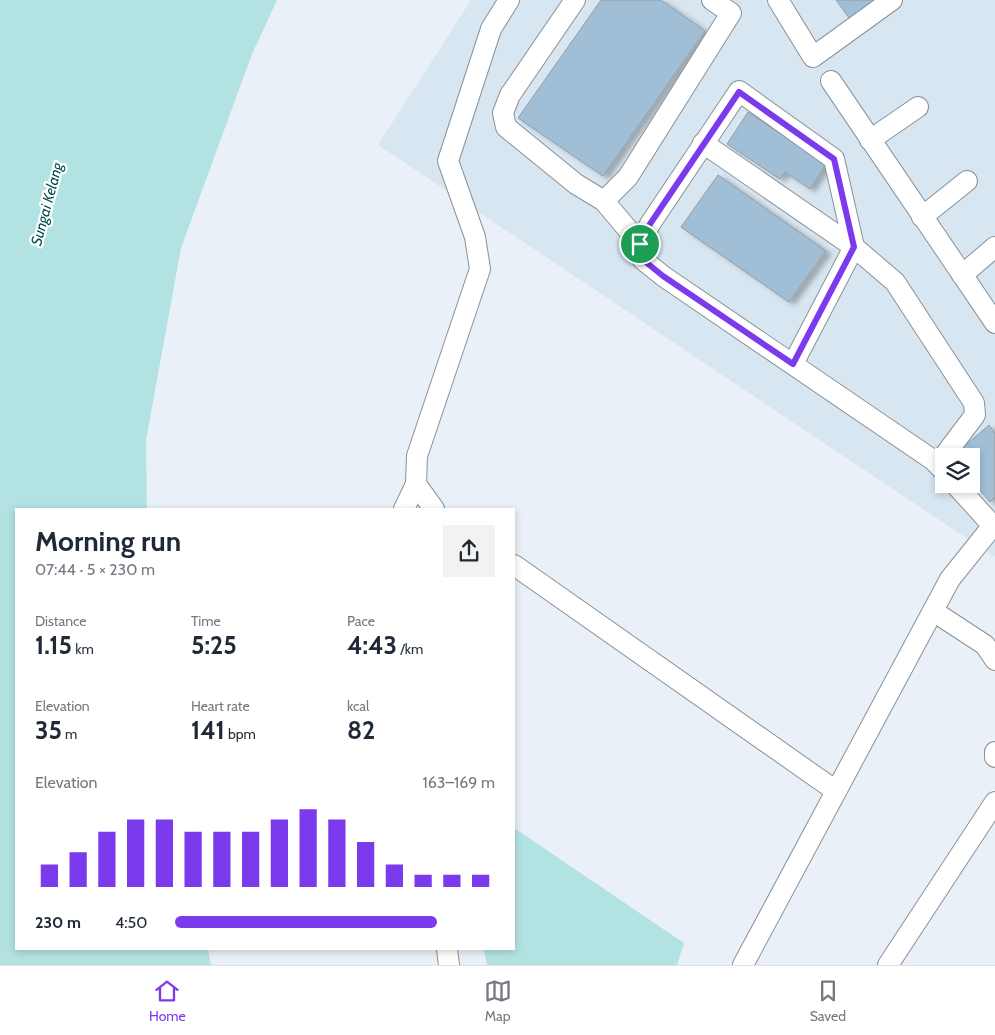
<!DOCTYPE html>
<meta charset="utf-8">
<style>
:root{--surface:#fff;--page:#f2f2f3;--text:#1f2937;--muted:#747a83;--line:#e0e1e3;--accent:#7c3aed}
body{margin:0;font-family:Cabin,sans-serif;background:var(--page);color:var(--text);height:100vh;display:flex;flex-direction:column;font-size:19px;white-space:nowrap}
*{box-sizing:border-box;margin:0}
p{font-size:16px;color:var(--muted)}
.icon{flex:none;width:28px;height:28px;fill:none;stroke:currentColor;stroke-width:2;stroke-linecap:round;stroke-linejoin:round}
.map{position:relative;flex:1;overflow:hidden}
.details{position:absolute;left:15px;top:508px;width:500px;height:442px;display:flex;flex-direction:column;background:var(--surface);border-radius:0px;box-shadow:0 2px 8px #0003}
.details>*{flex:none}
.controls{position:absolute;left:935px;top:448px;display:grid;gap:10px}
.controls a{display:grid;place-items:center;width:45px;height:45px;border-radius:0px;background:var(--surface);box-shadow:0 2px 8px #0003;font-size:25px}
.pin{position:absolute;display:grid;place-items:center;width:42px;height:42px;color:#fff;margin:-21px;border:2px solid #fff;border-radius:50%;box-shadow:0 1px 5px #0007}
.round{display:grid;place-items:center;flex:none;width:52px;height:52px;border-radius:0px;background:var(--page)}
.summary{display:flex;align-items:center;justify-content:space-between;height:85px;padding:0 20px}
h1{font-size:28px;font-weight:800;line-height:38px}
.metrics{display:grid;grid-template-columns:repeat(3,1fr);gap:8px;height:85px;padding:5px 20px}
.metrics div{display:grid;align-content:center}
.metrics b{font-size:25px;font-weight:800}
.metrics small{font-size:14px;font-weight:400}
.metrics p{font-size:14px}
.chart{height:140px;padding:10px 20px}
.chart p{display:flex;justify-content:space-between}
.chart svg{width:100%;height:90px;margin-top:5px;stroke:var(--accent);stroke-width:6}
ul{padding:0 20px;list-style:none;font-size:16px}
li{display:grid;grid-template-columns:80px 60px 1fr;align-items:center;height:38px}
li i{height:12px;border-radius:6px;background:var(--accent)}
.tabs{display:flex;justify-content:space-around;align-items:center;height:70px;border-top:1px solid var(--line);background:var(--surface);font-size:14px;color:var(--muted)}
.tabs a{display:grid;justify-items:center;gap:2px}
.tabs .active{color:var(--accent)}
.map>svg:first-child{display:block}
</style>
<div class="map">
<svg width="995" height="965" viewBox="0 0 995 965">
<defs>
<filter id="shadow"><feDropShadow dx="5.5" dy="3" stdDeviation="2.5" flood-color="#0004"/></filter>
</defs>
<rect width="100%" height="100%" fill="#e9f0f7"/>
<path fill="#d8e6f1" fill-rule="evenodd" d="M471,0h524v557l-617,-412zM944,456h27v28h-27z"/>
<g fill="#b3e2e2">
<polygon points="0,0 277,0 252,54 181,248 146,440 147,509 16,509 16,949 208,949 211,965 0,965"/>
<polygon points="514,828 684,943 677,965 487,965 484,949 514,949"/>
</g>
<g fill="#a0bfd7" stroke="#959ca2" filter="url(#shadow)">
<polygon points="601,0 661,0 705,31 603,176 518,118"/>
<polygon points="836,0 883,0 853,23"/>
<polygon points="748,112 826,164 810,189 785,172 780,179 727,144"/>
<polygon points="718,175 826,251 789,302 681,227"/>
<polygon points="989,425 995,433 995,497 990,502 971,480 971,456 953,456"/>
</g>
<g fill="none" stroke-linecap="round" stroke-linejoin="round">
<g stroke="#8a9197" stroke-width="22">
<g id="minor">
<polyline points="575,0 510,95 503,113 506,127 576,184 604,201 628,177 731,13 712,0"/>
<polyline points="778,0 813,57 892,0"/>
<polyline points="831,81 995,323"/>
<polyline points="870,140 918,107"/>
<polyline points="703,143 854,247 895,282 974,403 975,415 944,456"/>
<polyline points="604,201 640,244"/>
<polyline points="922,217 967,181"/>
<polyline points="962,275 995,247"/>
<polyline points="793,364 854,247 834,159 739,91 650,224 640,244 642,259 663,276 933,460 944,471"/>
<polyline points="955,484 993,526"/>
<polyline points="404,509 416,484"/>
<polyline points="434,509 416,484 417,456 480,269 475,237 448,161 491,29 509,0"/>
<polyline points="514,565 836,791"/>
<polyline points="933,611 985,645 995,660"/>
<polyline points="995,752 995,757"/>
<polyline points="447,949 449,965"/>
<polyline points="743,965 950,579 995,523"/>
<polyline points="888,965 995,802"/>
</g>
</g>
<use href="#minor" stroke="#fff" stroke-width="20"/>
</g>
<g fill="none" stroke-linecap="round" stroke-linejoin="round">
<g stroke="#fff" stroke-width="10">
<polygon id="route" points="739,92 834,159 854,247 793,364 663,276 642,259 640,244 650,224"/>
</g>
<use href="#route" stroke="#7c3aed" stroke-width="6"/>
</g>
<g text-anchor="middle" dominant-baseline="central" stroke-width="4.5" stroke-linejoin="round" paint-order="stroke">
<g font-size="15" font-style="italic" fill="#044c4c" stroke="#fff">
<text transform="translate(47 204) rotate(-75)">Sungai Kelang</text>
</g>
</g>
</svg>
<div class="controls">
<a><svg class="icon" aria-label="layers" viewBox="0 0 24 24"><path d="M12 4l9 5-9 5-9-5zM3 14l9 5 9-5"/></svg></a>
</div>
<div class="pin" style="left:640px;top:244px;background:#1e9e55"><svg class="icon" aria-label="arrive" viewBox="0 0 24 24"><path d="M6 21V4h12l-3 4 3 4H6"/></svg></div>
<section class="details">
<div class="summary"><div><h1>Morning run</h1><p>07:44 · 5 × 230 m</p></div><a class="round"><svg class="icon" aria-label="share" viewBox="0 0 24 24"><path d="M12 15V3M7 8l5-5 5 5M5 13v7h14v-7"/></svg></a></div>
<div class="metrics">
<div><p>Distance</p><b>1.15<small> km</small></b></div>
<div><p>Time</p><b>5:25</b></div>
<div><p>Pace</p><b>4:43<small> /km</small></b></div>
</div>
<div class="metrics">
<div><p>Elevation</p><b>35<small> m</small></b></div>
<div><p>Heart rate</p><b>141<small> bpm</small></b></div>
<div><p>kcal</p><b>82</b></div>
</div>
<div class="chart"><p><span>Elevation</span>163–169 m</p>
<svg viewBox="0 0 160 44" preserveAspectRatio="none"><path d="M5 44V33M15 44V27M25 44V17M35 44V11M45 44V11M55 44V17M65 44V17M75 44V17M85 44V11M95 44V6M105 44V11M115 44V22M125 44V33M135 44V38M145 44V38M155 44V38"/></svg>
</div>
<ul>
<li><b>230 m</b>4:50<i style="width:82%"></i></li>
</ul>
</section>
</div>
<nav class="tabs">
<a class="active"><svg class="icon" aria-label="home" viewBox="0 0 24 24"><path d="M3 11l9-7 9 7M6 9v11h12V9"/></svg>Home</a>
<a><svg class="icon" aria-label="map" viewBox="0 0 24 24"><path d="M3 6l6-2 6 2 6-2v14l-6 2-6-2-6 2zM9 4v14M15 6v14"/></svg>Map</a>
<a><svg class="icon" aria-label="saved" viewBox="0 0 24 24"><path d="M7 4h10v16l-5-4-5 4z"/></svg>Saved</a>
</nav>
